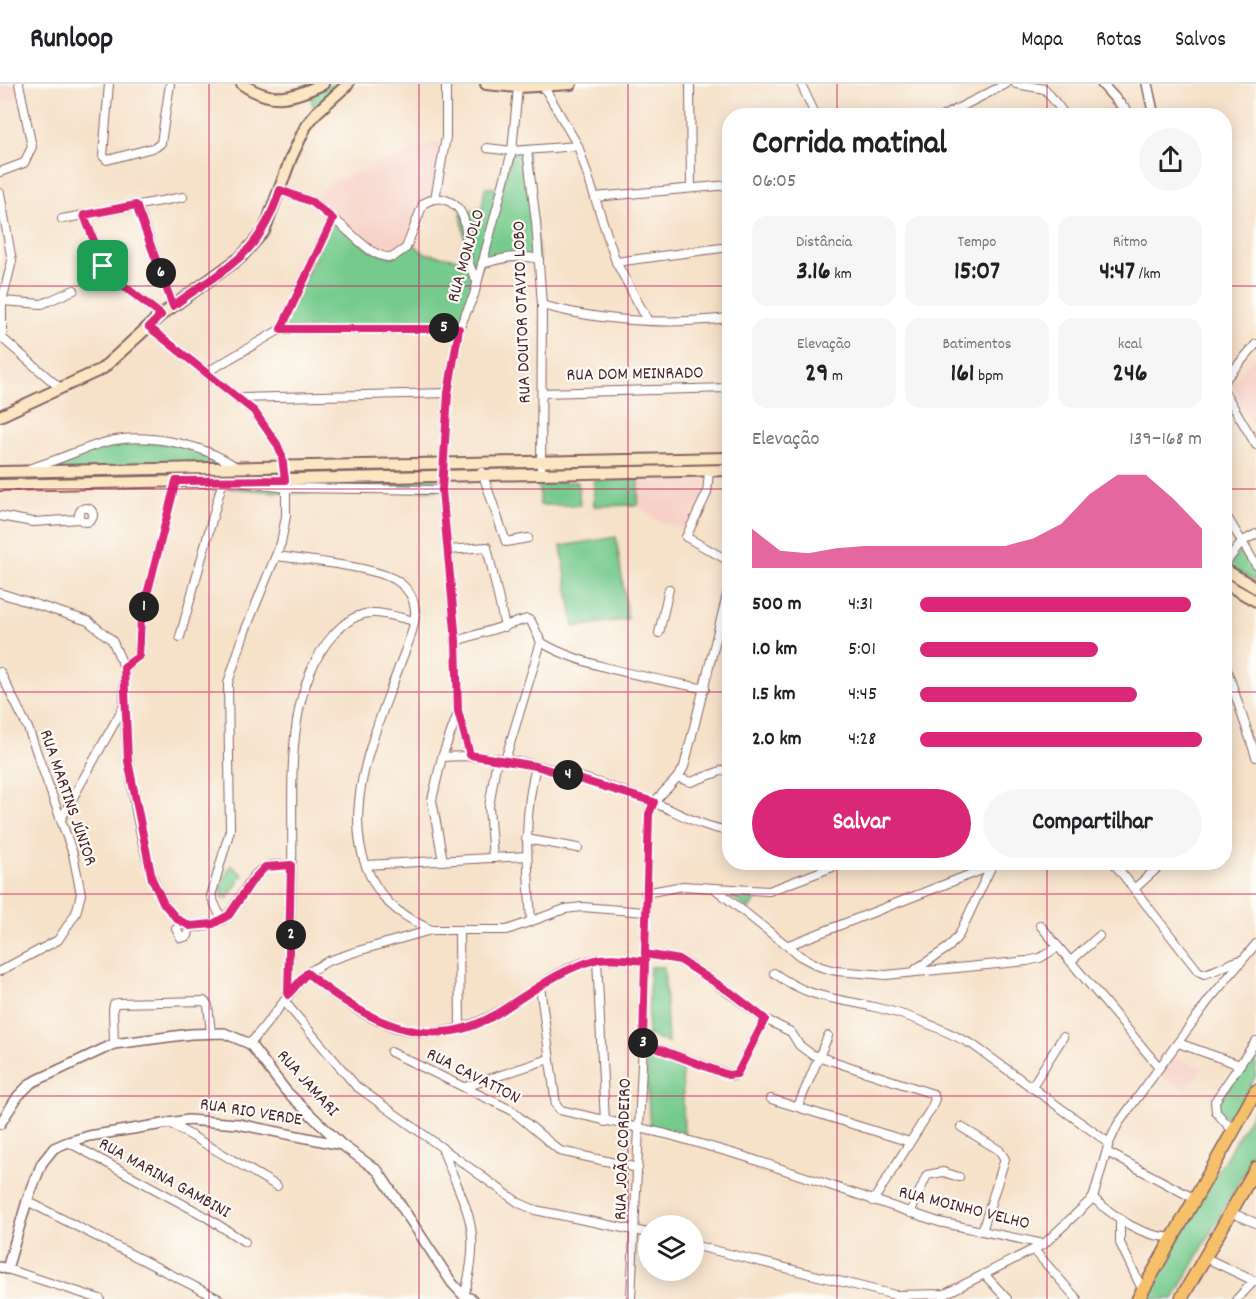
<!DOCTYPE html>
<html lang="pt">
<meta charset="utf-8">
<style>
:root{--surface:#fff;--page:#f6f6f6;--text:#202124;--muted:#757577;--line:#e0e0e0;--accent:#db2777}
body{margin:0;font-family:Dekko,sans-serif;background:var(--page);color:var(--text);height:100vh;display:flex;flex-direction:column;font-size:22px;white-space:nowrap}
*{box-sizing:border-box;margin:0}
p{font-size:20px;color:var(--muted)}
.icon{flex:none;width:33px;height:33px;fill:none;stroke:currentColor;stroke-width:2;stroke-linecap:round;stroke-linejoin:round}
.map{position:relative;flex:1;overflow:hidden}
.drawer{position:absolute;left:722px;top:24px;width:510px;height:762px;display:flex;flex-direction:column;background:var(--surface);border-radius:24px;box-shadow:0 3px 15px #0003}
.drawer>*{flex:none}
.fabs{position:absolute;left:638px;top:1131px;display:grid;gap:12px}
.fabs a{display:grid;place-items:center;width:66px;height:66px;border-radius:50%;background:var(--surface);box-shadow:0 3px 15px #0003;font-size:30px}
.pin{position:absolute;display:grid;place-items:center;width:51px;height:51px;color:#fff;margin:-26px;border-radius:12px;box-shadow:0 3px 9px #0006}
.km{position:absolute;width:30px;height:30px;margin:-15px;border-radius:50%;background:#222;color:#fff;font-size:16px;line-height:30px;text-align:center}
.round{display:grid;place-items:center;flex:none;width:63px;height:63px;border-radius:32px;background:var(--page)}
.headline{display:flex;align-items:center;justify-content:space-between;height:102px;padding:0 30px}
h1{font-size:33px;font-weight:700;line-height:45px}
.figures{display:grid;grid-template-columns:repeat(3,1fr);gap:9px;height:102px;padding:6px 30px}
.figures div{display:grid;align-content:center;border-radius:15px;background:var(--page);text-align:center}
.figures b{font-size:26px;font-weight:700}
.figures small{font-size:16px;font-weight:400}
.figures p{font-size:16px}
.chart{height:168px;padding:12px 30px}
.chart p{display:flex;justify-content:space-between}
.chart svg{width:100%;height:108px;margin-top:6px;fill:var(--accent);opacity:.7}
.button{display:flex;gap:12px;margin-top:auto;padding:12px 30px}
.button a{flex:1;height:69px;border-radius:36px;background:var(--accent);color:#fff;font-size:24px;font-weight:700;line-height:69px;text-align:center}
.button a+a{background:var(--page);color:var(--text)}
ul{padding:0 30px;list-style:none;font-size:20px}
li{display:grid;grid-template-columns:96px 72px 1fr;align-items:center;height:45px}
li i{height:15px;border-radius:8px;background:var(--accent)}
header{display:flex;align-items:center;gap:36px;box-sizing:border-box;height:84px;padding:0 30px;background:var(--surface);border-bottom:2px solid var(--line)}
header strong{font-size:28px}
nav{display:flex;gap:33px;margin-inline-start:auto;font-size:21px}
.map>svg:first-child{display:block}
</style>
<header>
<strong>Runloop</strong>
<nav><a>Mapa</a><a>Rotas</a><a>Salvos</a></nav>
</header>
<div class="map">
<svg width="1256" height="1215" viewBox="0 0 1256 1215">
<rect width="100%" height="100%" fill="#fdfcf7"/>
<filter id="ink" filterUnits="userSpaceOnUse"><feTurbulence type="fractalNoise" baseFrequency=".0167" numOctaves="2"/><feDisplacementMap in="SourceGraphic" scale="12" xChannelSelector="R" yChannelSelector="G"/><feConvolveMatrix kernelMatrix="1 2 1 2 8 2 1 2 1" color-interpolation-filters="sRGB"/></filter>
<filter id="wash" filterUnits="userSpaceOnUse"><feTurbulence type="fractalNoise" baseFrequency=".008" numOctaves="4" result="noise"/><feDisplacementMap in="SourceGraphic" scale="24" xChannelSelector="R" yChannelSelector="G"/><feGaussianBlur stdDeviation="1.35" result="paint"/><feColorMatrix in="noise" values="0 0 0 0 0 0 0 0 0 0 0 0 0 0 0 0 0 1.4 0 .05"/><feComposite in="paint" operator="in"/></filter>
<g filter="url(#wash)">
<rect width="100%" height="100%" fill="#f6e1c9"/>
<g fill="#f7d1c7">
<polygon points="0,0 16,0 19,15 0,20"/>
<polygon points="432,59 442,59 433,109 416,122 407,153 391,169 377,168 367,153 319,119 316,113 327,100"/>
<polygon points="1256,270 1256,348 1231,301"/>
<polygon points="639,393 706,393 705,409 685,445 658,437 638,421"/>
<polygon points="1173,973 1202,984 1186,1007 1159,990"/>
</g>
<g fill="#76ca8d" stroke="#60745c" stroke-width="1.5">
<polygon points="323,0 340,2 316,29 308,6"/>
<polygon points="527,66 539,175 527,172 482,179 459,245 281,245 333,135 370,166 393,173 410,157 424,169 468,177 461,129 482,123 485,104 502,104 512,67"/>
<polygon points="109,357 179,360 236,383 60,389 65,375"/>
<polygon points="436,392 438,406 285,409 224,403 223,396"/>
<polygon points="594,396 639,396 638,421 594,422"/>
<polygon points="539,398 578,398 580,421 540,421"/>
<polygon points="616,453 628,535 574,543 561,462"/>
<polygon points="1245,463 1256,484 1256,497 1226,482"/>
<polygon points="231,781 243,791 228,814 223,814 221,801"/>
<polygon points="736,809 758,813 749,825 727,810"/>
<polygon points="650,883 664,883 668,959 648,951"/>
<polygon points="1256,964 1256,992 1229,1037 1215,1022"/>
<polygon points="645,970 682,986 684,1050 650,1042"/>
<polygon points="1256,1022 1256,1066 1174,1215 1144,1215"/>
</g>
</g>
<g filter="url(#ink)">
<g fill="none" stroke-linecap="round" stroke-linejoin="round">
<g stroke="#866362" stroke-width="10">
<g id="minor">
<polyline points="109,0 103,72 107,76 156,63 161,59 170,0"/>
<polyline points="690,0 691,104"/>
<polyline points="801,0 816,32"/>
<polyline points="1016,0 1045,5 1066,32"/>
<polyline points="544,3 578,62 616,178 648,237"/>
<polyline points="943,32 1006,0"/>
<polyline points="487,64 512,67 578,62"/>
<polyline points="527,66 536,138 542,221 541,390"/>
<polyline points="0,88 24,79 32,63 19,0"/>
<polyline points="280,106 312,118 333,135"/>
<polyline points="0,109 12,177 2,217 2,254 60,304"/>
<polyline points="595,113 729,101"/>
<polyline points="435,115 446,53 446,0"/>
<polyline points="137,121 173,222"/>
<polyline points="84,131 106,188 161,231"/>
<polyline points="62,135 183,113"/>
<polyline points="616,178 729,163"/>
<path d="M482,180c19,-6 37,-10 57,-5"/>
<polyline points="2,217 42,220 74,206"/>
<path d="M542,221c61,17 123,20 187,13"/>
<path d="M149,243l105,84 23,33 5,12 4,32v28l-5,27 -36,88 -17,52 2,147 -19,66 11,24c18,-13 25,-47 46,-54 7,-2 16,-1 24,-1l-4,130"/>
<polyline points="281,245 459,245"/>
<path d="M207,288l74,-43 52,-110c18,11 38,41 60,38l13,-9 17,-44c8,-5 14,-7 23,-4 25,9 19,39 22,59 1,8 5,15 9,22"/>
<polyline points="1224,297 1256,260"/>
<polyline points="1224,307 1256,361"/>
<polyline points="542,309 729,304"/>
<polyline points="240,314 448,309"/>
<path d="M31,384c26,-7 49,-19 75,-26 38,-10 98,2 130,25"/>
<polyline points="709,387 707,409 686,453 729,477"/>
<polyline points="482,388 506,458 528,454"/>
<circle cx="86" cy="431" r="7"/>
<polyline points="1224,428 1256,481"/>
<polyline points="0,432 33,438 80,435"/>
<polyline points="448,466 487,463 505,543"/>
<path d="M277,472c27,4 105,11 123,27 8,6 14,16 15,27 1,18 -10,40 -16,57 -26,71 -72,170 -10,236 12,12 27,19 42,27"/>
<polyline points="1224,481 1243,457 1256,450"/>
<polyline points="0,509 88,537 112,556 124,583 124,622 61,735"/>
<polyline points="659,549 669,505"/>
<polyline points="180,553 223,396 286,404 442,406"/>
<polyline points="456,557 527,535 531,537 541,558 505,676"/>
<path d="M541,558c39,25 118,37 164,47"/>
<polyline points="1224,577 1256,673"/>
<polyline points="124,583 139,572 141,534 176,397"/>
<polyline points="0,588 28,644 73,770 81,810 76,829 58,856 0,887"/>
<path d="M124,622c3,46 16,208 67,220 11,3 22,-2 31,-6"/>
<polyline points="470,671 458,627 456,557 442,406 448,309 459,245 474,211 512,67 518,3"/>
<path d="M442,673c66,-6 148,21 210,45 26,10 49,25 77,29"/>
<polyline points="679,694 691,698 729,684"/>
<polyline points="526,755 578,764"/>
<polyline points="493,774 489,723 497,674"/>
<polyline points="443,777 432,716 442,673 458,629"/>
<path d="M1113,778l85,109 6,3c13,-3 24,-11 38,-14"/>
<path d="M292,781c2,-73 -10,-174 42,-231 10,-11 24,-21 39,-21 14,0 28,5 41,8"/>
<polyline points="366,781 527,772"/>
<polyline points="715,804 769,807 846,778"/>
<polyline points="1134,805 1164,778"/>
<polyline points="645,809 683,802 714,804 800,872 821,883 836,887 886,891 1027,877 1040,874 1058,863"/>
<path d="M531,837c-3,-56 -9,-99 5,-155"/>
<polyline points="183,839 176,845 181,854 188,852 190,842"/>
<polyline points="1040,841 1159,983"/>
<polyline points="459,846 460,945"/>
<polyline points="789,861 992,782"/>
<polyline points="645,870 680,876 691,882 765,935 791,948 799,961 811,970 933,1010 935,1015 931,1025 873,1117"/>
<polyline points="597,875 605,1038"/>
<polyline points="1071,877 1099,852"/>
<polyline points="916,885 949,863 959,851 993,779"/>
<path d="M307,889c75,63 128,83 214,25 23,-15 50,-36 78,-39 15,-1 31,1 46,2"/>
<path d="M774,889c37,26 57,24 100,34 33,7 69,22 99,38l136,98"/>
<polyline points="540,902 556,1021 560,1026 666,1050 746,1073 939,1138 1044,1160"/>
<polyline points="284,917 356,1002 519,1119 535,1126 648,1149"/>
<polyline points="643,959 733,992 739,986 765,935"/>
<polyline points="1178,959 1240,981"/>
<polyline points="114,960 113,925 114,920 118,919 204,917 208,921 211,949"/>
<polyline points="250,960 307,889 328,877 358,867 431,846 507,846 565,825 582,823 645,828"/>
<polyline points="391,968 511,1026 560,1067 638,1084"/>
<polyline points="465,1003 549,975"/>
<polyline points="1031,1004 1063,953"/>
<polyline points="771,1015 910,1058"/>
<polyline points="798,1022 828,952"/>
<polyline points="168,1038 277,1102"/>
<polyline points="961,1043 999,1066 1005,1075 982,1147"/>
<polyline points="1233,1047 1216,1028 1215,1017 1256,957"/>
<polyline points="68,1058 203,1131 245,1158"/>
<path d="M443,1067c24,61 40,77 21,145"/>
<polyline points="1107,1068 1195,1115"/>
<path d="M1093,1114c22,19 51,41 81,39"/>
<polyline points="27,1117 219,1215"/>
<polyline points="910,1129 927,1091 943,1088 959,1093"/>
<polyline points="1232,1129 1256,1139"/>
<polyline points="1120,1135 1120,1159 1143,1207"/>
<polyline points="693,1161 895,1211 945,1210 1044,1160 1093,1114 1109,1059 1118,1040 1209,916 1256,860"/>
<polyline points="1034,1166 1077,1215"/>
<polyline points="1206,1174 1256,1198"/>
<polyline points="7,1185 100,1215"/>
<polyline points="984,1190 1007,1215"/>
<path d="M631,1215l12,-256 6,-229c5,-19 27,-29 35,-47l45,-180"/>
<polyline points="1237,1215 1254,1197"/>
</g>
</g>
<g stroke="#866362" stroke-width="12">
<g id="tertiary">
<polyline points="1102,0 1131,32"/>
<polyline points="1147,0 1154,32"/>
<polyline points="0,1040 18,1012 31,999 114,960 191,950 224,949 250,960 286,1007 342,1061"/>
<polyline points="0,1183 7,1185 27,1117 42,1079 54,1064 68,1058 89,1052 188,1036 238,1040 342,1061 378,1087 452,1199 464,1212 472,1215"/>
</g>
</g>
<g stroke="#866362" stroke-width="14">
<g id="secondary">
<path d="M242,0c31,21 49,14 81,0"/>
<polyline points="486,0 518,3 571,0"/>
<polyline points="0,332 102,285 161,231 241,173 264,147 291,74 306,42 316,29 348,0"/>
<polyline points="0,388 729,374"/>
<polyline points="0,401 729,386"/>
<polyline points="1224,485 1256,504"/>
<polyline points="1224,499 1256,517"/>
</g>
</g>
<g stroke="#866362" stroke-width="15">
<g id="primary">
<polyline points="1138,1215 1256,1007"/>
<polyline points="1181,1215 1256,1084"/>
</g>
</g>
<use href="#minor" stroke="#fff" stroke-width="8"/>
<use href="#tertiary" stroke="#fff" stroke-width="9"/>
<use href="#secondary" stroke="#fbe6c4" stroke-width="10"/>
<use href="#primary" stroke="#f6c06b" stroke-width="12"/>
</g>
</g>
<g fill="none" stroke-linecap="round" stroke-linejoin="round" filter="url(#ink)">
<g stroke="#fff" stroke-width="12">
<path id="route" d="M280,106l32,12 21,17 -52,110h178l-11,64 -6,97 14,151 2,70 12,44 66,11 118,36 -5,12 -4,140 35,6 50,32 35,27 -28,55 -9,1 -85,-32 2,-82c-15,-1 -36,-5 -50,-1 -37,10 -65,33 -97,53 -69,44 -136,6 -191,-40l-19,22 3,-130 -26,2 -13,14 -23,34 -16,9 -23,2 -13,-7 -13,-15 -12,-25 -24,-118 -4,-94 15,-11 2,-38 35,-137 109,-1 -3,-24 -5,-12 -23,-33 -105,-84 12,-12 -55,-43 -22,-57 52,-10 37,101c53,-40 85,-47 107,-116z"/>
</g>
<use href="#route" stroke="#db2777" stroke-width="8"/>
</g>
<path fill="none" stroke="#c2185b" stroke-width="1.5" stroke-opacity="0.55" d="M209,0v1215M419,0v1215M628,0v1215M837,0v32M1047,0v32M0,202h729M1224,202h32M0,405h729M1224,405h32M0,608h729M1224,608h32M837,778v437M1047,778v437M0,810h1256M0,1012h1256"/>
<g text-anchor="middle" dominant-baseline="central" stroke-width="4.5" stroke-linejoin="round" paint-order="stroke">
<g font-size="18" fill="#4a1f2b" stroke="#fdfcf7">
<text transform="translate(467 172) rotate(-74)">RUA MONJOLO</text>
<text transform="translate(523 228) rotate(-92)">RUA DOUTOR OTAVIO LOBO</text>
<text transform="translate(635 291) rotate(-1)">RUA DOM MEINRADO</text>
<text transform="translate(67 714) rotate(71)">RUA MARTINS JÚNIOR</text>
<text transform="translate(473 993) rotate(27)">RUA CAVATTON</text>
<text transform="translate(307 1000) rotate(48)">RUA JAMARI</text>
<text transform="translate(251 1029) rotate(9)">RUA RIO VERDE</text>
<text transform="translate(624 1065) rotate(-88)">RUA JOÃO CORDEIRO</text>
<text transform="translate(164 1095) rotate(29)">RUA MARINA GAMBINI</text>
<text transform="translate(964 1125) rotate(14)">RUA MOINHO VELHO</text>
</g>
</g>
</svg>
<div class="fabs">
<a><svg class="icon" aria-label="layers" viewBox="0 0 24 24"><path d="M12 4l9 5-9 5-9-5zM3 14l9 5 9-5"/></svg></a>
</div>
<div class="pin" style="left:103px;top:182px;background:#1e9e55"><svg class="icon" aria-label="arrive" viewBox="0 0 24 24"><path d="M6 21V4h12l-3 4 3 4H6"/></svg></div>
<b class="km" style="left:144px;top:523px">1</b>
<b class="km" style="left:291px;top:851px">2</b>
<b class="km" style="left:643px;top:959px">3</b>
<b class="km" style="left:568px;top:691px">4</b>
<b class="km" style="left:444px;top:244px">5</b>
<b class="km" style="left:161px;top:189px">6</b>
<section class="drawer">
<div class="headline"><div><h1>Corrida matinal</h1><p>06:05</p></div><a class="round"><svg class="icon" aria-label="share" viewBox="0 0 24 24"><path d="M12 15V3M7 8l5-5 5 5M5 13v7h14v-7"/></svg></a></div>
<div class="figures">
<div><p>Distância</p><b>3.16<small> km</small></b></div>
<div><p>Tempo</p><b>15:07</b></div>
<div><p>Ritmo</p><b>4:47<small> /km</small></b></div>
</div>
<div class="figures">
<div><p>Elevação</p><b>29<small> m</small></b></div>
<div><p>Batimentos</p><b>161<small> bpm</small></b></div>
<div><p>kcal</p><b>246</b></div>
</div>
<div class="chart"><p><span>Elevação</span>139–168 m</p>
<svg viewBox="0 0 160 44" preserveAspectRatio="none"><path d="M0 44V28L10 37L20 38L30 36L40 35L50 35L60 35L70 35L80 35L90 35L100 32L110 26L120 14L130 6L140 6L150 16L160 28V44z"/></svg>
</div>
<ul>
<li><b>500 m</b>4:31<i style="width:96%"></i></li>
<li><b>1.0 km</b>5:01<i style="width:63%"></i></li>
<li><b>1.5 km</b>4:45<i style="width:77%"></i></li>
<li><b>2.0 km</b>4:28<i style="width:100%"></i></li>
</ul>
<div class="button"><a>Salvar</a><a>Compartilhar</a></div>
</section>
</div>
